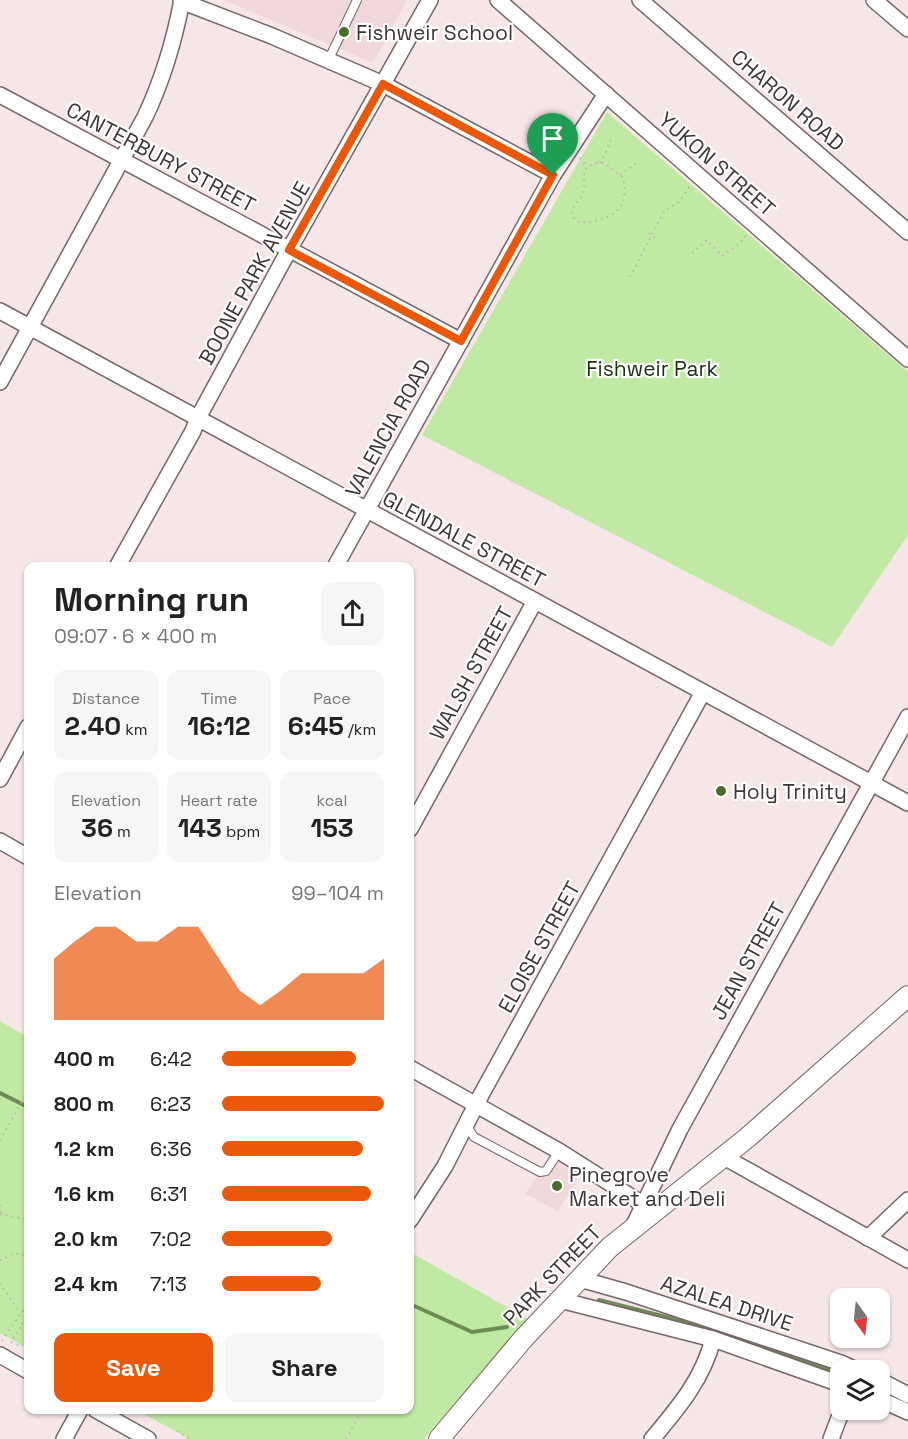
<!DOCTYPE html>
<meta charset="utf-8">
<style>
:root{--surface:#fff;--page:#f6f6f6;--text:#222;--muted:#767676;--accent:#ea580c}
body{margin:0;font-family:"Space Grotesk",sans-serif;background:var(--page);color:var(--text);height:100vh;display:flex;flex-direction:column;font-size:22px;white-space:nowrap}
*{box-sizing:border-box;margin:0}
p{font-size:20px;color:var(--muted)}
.icon{flex:none;width:33px;height:33px;fill:none;stroke:currentColor;stroke-width:2;stroke-linecap:round;stroke-linejoin:round}
.map{position:relative;flex:1;overflow:hidden}
.sheet{position:absolute;left:24px;top:562px;width:390px;height:852px;display:flex;flex-direction:column;background:var(--surface);border-radius:12px;box-shadow:0 2px 4px #0004}
.sheet>*{flex:none}
.needle{width:39px;rotate:165deg}
.controls{position:absolute;left:830px;top:1288px;display:grid;gap:12px}
.controls a{display:grid;place-items:center;width:60px;height:60px;border-radius:12px;background:var(--surface);box-shadow:0 2px 4px #0004;font-size:30px}
.pin{position:absolute;display:grid;place-items:center;width:51px;height:51px;color:#fff;margin:-62px -26px;border-radius:50% 50% 50% 0;rotate:-45deg;box-shadow:0 0 6px #0007}
.pin .icon{rotate:45deg}
.round{display:grid;place-items:center;flex:none;width:63px;height:63px;border-radius:12px;background:var(--page)}
.head{display:flex;align-items:center;justify-content:space-between;height:102px;padding:0 30px}
h1{font-size:33px;font-weight:700;line-height:45px}
.metrics{display:grid;grid-template-columns:repeat(3,1fr);gap:9px;height:102px;padding:6px 30px}
.metrics div{display:grid;align-content:center;border-radius:12px;background:var(--page);text-align:center}
.metrics b{font-size:26px;font-weight:700}
.metrics small{font-size:16px;font-weight:400}
.metrics p{font-size:16px}
.chart{height:168px;padding:12px 30px}
.chart p{display:flex;justify-content:space-between}
.chart svg{width:100%;height:108px;margin-top:6px;fill:var(--accent);opacity:.7}
.cta{display:flex;gap:12px;margin-top:auto;padding:12px 30px}
.cta a{flex:1;height:69px;border-radius:12px;background:var(--accent);color:#fff;font-size:24px;font-weight:700;line-height:69px;text-align:center}
.cta a+a{background:var(--page);color:var(--text)}
ul{padding:0 30px;list-style:none;font-size:20px}
li{display:grid;grid-template-columns:96px 72px 1fr;align-items:center;height:45px}
li i{height:15px;border-radius:8px;background:var(--accent)}
.map>svg:first-child{display:block}
</style>
<div class="map">
<svg width="908" height="1439" viewBox="0 0 908 1439">
<rect width="100%" height="100%" fill="#f7e6e7"/>
<g fill="#f0d7d9">
<polygon points="224,0 407,0 373,63"/>
<polygon points="551,1153 581,1173 558,1211 526,1194"/>
</g>
<g fill="#c0e9a3">
<polygon points="607,112 908,372 908,535 832,647 422,435"/>
<polygon points="0,1021 28,1037 28,1349 0,1333"/>
<polygon points="410,1252 528,1319 424,1439 189,1439 137,1410 410,1410"/>
</g>
<g fill="none" stroke-linecap="round" stroke-linejoin="round">
<g stroke="#6f8c58" stroke-width="4">
<polyline points="0,1093 28,1107"/>
<polyline points="599,1300 718,1330 840,1374"/>
<polyline points="410,1304 472,1332 507,1327"/>
<polyline points="880,1389 902,1402"/>
</g>
<g stroke="#756768" stroke-width="10">
<g id="service">
<polyline points="328,61 357,0"/>
<polyline points="466,1125 474,1137 540,1172 546,1171 559,1151"/>
</g>
</g>
<g stroke="#756768" stroke-width="18">
<g id="minor">
<polyline points="498,0 908,359"/>
<polyline points="640,0 908,232"/>
<polyline points="874,0 908,29"/>
<polyline points="181,1 272,36 383,84 553,175"/>
<polyline points="0,95 461,341"/>
<polyline points="0,311 908,803"/>
<path d="M0,382l145,-265c18,-38 29,-75 37,-117"/>
<polyline points="117,567 193,431 198,418 289,250 430,0"/>
<polyline points="335,567 553,175 606,94"/>
<polyline points="0,779 28,727"/>
<polyline points="410,829 535,601"/>
<polyline points="0,841 28,857"/>
<polyline points="410,1068 559,1151 652,1210"/>
<polyline points="724,1157 908,1260"/>
<polyline points="410,1220 445,1166 481,1095 703,692"/>
<polyline points="632,1229 680,1129 908,717"/>
<polyline points="868,1238 908,1200"/>
<polyline points="580,1279 626,1292 841,1363 858,1371"/>
<polyline points="560,1300 713,1339 840,1384"/>
<polyline points="0,1355 28,1371"/>
<polyline points="879,1380 908,1395"/>
<polyline points="879,1399 908,1412"/>
<polyline points="96,1410 148,1439"/>
<polyline points="64,1439 80,1410"/>
<path d="M652,1439c26,-31 51,-60 61,-100"/>
<polyline points="831,1439 842,1410"/>
</g>
</g>
<g stroke="#756768" stroke-width="22">
<polyline id="tertiary" points="439,1439 523,1339 610,1247 747,1138 908,996"/>
</g>
<g stroke="#bfb1b2" stroke-width="2" stroke-dasharray="1.5 4.5" stroke-linecap="butt">
<polyline points="580,158 587,167"/>
<path d="M596,163h9l18,15c5,24 -1,35 -25,42 -8,2 -15,4 -23,1 -8,-17 5,-16 9,-30 2,-9 -3,-13 3,-24z"/>
<polyline points="600,163 607,150 611,137"/>
<polyline points="620,175 637,163"/>
<polyline points="649,233 657,239"/>
<polyline points="692,253 707,240 722,256 740,243 747,234"/>
<polyline points="630,277 665,210 679,202 690,186"/>
<polyline points="0,1140 28,1091"/>
<polyline points="0,1205 1,1213"/>
<polyline points="0,1214 28,1220"/>
<path d="M0,1260c15,-6 11,-9 28,-3"/>
<polyline points="0,1283 20,1313"/>
<polyline points="16,1320 23,1324 11,1342 20,1346"/>
<polyline points="2,1341 18,1317 28,1305"/>
<polyline points="410,1390 414,1392"/>
<polyline points="177,1431 191,1439"/>
<polyline points="346,1439 362,1410"/>
</g>
<use href="#service" stroke="#fff" stroke-width="8"/>
<use href="#minor" stroke="#fff" stroke-width="15"/>
<use href="#tertiary" stroke="#fff" stroke-width="20"/>
</g>
<g fill="none" stroke-linecap="round" stroke-linejoin="round">
<g stroke="#fff" stroke-width="12">
<polygon id="route" points="383,84 553,175 461,341 289,250"/>
</g>
<use href="#route" stroke="#ea580c" stroke-width="8"/>
</g>
<g fill="#476d28" stroke="#fff" stroke-width="2">
<circle cx="344" cy="32" r="6"/>
<circle cx="721" cy="791" r="6"/>
<circle cx="557" cy="1186" r="6"/>
</g>
<g text-anchor="middle" dominant-baseline="central" stroke-width="4.5" stroke-linejoin="round" paint-order="stroke">
<g font-size="21" fill="#3d3637" stroke="#fff" text-anchor="start">
<text x="356" y="32">Fishweir School</text>
<text x="733" y="791">Holy Trinity</text>
<text x="569" y="1174">Pinegrove<tspan x="569" dy="24">Market and Deli</tspan></text>
</g>
<g font-size="21" fill="#3d3637" stroke="#fff">
<text transform="translate(788 100) rotate(41)">CHARON ROAD</text>
<text transform="translate(161 157) rotate(28)">CANTERBURY STREET</text>
<text transform="translate(717 164) rotate(41)">YUKON STREET</text>
<text transform="translate(254 273) rotate(-61)">BOONE PARK AVENUE</text>
<text transform="translate(388 428) rotate(-61)">VALENCIA ROAD</text>
<text transform="translate(464 539) rotate(28)">GLENDALE STREET</text>
<text transform="translate(471 673) rotate(-61)">WALSH STREET</text>
<text transform="translate(539 947) rotate(-61)">ELOISE STREET</text>
<text transform="translate(748 961) rotate(-61)">JEAN STREET</text>
<text transform="translate(552 1275) rotate(-46)">PARK STREET</text>
<text transform="translate(727 1303) rotate(18)">AZALEA DRIVE</text>
</g>
<g font-size="21" fill="#1e2f10" stroke="#fff">
<text x="652" y="368">Fishweir Park</text>
</g>
</g>
</svg>
<div class="controls">
<a><svg class="needle" viewBox="-14 -14 28 28"><path d="M0-13l5 13h-10z" fill="#e53935"/><path d="M0 13l5-13h-10z" fill="#767676"/></svg></a>
<a><svg class="icon" aria-label="layers" viewBox="0 0 24 24"><path d="M12 4l9 5-9 5-9-5zM3 14l9 5 9-5"/></svg></a>
</div>
<div class="pin" style="left:553px;top:175px;background:#1e9e55"><svg class="icon" aria-label="arrive" viewBox="0 0 24 24"><path d="M6 21V4h12l-3 4 3 4H6"/></svg></div>
<section class="sheet">
<div class="head"><div><h1>Morning run</h1><p>09:07 · 6 × 400 m</p></div><a class="round"><svg class="icon" aria-label="share" viewBox="0 0 24 24"><path d="M12 15V3M7 8l5-5 5 5M5 13v7h14v-7"/></svg></a></div>
<div class="metrics">
<div><p>Distance</p><b>2.40<small> km</small></b></div>
<div><p>Time</p><b>16:12</b></div>
<div><p>Pace</p><b>6:45<small> /km</small></b></div>
</div>
<div class="metrics">
<div><p>Elevation</p><b>36<small> m</small></b></div>
<div><p>Heart rate</p><b>143<small> bpm</small></b></div>
<div><p>kcal</p><b>153</b></div>
</div>
<div class="chart"><p><span>Elevation</span>99–104 m</p>
<svg viewBox="0 0 160 44" preserveAspectRatio="none"><path d="M0 44V19L10 12L20 6L30 6L40 12L50 12L60 6L70 6L80 19L90 32L100 38L110 32L120 25L130 25L140 25L150 25L160 19V44z"/></svg>
</div>
<ul>
<li><b>400 m</b>6:42<i style="width:83%"></i></li>
<li><b>800 m</b>6:23<i style="width:100%"></i></li>
<li><b>1.2 km</b>6:36<i style="width:87%"></i></li>
<li><b>1.6 km</b>6:31<i style="width:92%"></i></li>
<li><b>2.0 km</b>7:02<i style="width:68%"></i></li>
<li><b>2.4 km</b>7:13<i style="width:61%"></i></li>
</ul>
<div class="cta"><a>Save</a><a>Share</a></div>
</section>
</div>
